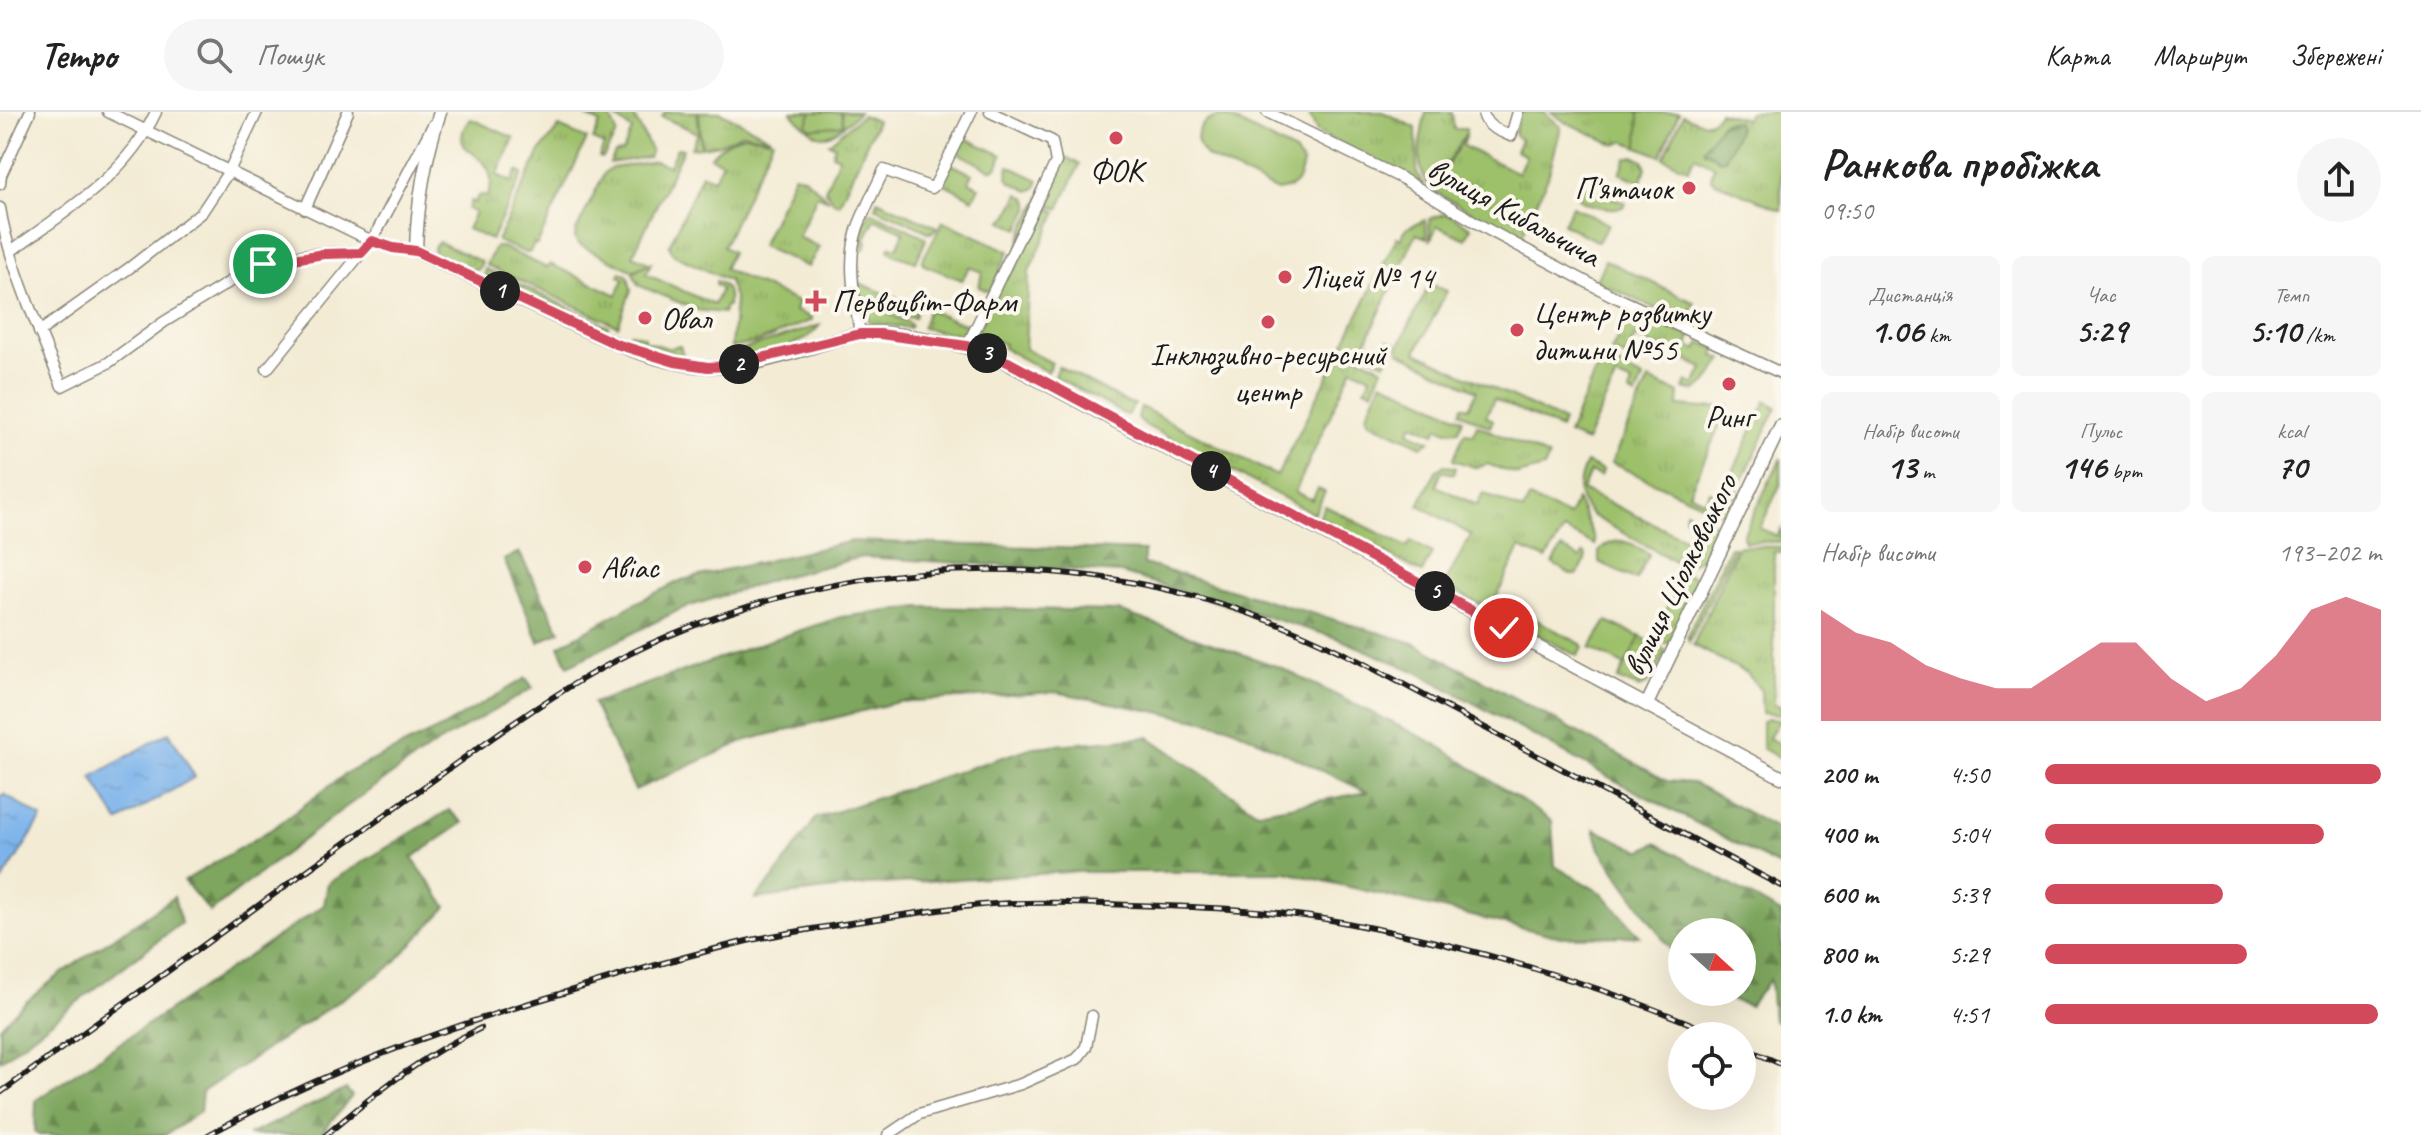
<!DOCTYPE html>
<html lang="uk">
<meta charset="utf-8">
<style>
:root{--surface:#fff;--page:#f6f6f6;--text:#222;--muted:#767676;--line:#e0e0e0;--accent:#d1495b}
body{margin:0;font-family:Caveat,sans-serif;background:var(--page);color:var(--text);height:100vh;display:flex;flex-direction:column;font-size:30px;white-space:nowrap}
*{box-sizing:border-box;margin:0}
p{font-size:26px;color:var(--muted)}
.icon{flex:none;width:44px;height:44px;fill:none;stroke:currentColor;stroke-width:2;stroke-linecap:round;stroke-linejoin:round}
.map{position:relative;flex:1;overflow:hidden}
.sheet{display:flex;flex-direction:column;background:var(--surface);width:640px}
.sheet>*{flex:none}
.needle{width:52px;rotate:111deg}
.buttons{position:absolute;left:1668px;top:806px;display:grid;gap:16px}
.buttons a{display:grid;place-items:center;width:88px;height:88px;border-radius:50%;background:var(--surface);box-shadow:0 8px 32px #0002;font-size:40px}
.pin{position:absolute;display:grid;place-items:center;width:68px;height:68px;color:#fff;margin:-34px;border:4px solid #fff;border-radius:50%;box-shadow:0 2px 8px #0007}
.km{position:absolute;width:40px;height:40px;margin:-20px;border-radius:50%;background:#222;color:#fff;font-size:22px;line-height:40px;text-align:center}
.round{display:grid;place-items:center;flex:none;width:84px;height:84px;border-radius:42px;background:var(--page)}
.head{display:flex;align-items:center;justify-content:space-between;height:136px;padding:0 40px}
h1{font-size:44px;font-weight:700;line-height:60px}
.figures{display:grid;grid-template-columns:repeat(3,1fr);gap:12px;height:136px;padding:8px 40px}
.figures div{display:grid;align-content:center;border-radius:12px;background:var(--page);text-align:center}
.figures b{font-size:34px;font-weight:700}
.figures small{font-size:22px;font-weight:400}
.figures p{font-size:22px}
.chart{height:224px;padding:16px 40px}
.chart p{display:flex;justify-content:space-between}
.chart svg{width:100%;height:144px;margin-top:8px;fill:var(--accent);opacity:.7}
ul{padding:0 40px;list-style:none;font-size:26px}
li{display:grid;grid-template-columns:128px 96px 1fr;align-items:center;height:60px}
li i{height:20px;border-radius:10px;background:var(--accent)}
header{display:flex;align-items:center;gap:48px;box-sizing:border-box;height:112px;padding:0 40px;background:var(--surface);border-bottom:2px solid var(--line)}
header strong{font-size:38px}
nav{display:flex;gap:44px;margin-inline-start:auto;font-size:28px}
.search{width:560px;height:72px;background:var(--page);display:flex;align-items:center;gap:20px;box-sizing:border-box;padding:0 28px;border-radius:44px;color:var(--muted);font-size:30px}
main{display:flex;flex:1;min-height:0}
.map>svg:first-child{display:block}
</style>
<header>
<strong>Tempo</strong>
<div class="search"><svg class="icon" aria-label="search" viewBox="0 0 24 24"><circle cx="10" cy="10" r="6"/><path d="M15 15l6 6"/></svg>Пошук</div>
<nav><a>Карта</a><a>Маршрут</a><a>Збережені</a></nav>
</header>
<main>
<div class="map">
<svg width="1781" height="1023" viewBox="0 0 1781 1023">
<defs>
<pattern id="grass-tufts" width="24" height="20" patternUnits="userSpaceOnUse" patternTransform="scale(2)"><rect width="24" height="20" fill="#9dc06a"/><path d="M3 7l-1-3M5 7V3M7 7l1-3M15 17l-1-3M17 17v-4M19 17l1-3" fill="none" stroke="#87a45b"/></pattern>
<pattern id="forest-firs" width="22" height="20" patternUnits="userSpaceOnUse" patternTransform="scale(2)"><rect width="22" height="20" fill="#7ea65e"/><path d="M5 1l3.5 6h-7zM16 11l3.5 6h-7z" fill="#66864d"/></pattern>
<pattern id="water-ripples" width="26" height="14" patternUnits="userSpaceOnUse" patternTransform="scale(2)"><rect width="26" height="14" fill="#7bb3eb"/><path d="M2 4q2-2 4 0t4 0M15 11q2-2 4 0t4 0" fill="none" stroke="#6a99c9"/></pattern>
</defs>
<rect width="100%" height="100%" fill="#fbf7ec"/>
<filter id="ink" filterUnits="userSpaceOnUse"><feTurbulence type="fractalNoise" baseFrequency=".0125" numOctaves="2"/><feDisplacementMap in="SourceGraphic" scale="16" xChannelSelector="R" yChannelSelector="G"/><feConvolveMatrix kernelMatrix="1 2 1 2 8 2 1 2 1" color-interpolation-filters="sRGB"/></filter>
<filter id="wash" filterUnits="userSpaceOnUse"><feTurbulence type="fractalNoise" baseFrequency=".006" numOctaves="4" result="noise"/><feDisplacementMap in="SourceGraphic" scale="32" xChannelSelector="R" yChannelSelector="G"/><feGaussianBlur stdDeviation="1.8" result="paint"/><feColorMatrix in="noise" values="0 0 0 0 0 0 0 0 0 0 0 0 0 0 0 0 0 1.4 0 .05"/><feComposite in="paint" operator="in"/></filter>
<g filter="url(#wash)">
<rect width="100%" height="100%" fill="#f3ebd4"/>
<g fill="url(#grass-tufts)" stroke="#5c6e43" stroke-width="2">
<polygon points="589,0 608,0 617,21 603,46 599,45 604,33 593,28 600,11 587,5"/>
<polygon points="613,0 632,0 651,38 649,45 610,51 615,41 623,39 632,18 615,5"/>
<polygon points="665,0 697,0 701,35 691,36 698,21 662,5"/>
<polygon points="699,0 720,0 771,26 743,21 719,32 702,35"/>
<path d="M791,0h68c-32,28 -35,36 -68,0z"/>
<polygon points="1308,0 1383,0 1416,16 1417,61 1424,76 1317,20"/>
<path d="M1426,0h26l2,17h12v4l-35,56c-18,-21 -11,-52 -5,-77z"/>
<polygon points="1520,0 1544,0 1561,15 1548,65 1520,128 1432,78 1467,22 1463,34 1518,61 1526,44 1516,39 1521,28 1514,22"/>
<polygon points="1551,0 1639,0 1640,33 1638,35 1625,29 1616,33 1565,10"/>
<path d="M1719,0l26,7 4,-7h32v98l-68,-29 -2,-4 3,-11 -19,-10 -7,13 -24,-11 19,-43c13,6 27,14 36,-3z"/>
<polygon points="862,3 877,9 839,92 834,90 825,78 839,45 832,42 835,34 829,31"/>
<path d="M471,7l43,19 -17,37 15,7 5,-11 6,3 -32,66 -24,-11 8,-16 -7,-4 3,-8 4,2 3,-7 4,-1 5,2c12,-26 -5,-38 -24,-51 -2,-10 0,-20 8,-27z"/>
<polygon points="559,15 587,27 537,133 534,132 529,141 526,141 497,129 539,41"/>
<path d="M747,23l26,5 -50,107 9,5 -8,17 74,33 -3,9 17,7v2l-54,22 -27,6 4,-47 -6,-20 -55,-26 -5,-9 33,-72 12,5 8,-17 -12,-5c10,-11 22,-20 37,-22z"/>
<polygon points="963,25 1002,43 997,56 990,58 960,42 958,39"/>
<polygon points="677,36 683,37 633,143 649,151 633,159 578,132 575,126 576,119 605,60 612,56 655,49 669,54"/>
<polygon points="1061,43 1080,52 1059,97 1039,87"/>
<polygon points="1634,44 1643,48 1646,56 1641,70 1620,61 1626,46"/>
<polygon points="951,52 972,62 969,70 979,75 973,87 941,70"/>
<polygon points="1009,54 1039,68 1036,76 1029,79 1011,70 1007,65"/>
<polygon points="794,63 804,65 829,88 817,83 798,125 819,135 808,155 761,134"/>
<path d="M1580,73l4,1 41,17 -2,4c-15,3 -41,0 -48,-14z"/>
<polygon points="1019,82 1028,87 1030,95 1019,117 1002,109 1008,104"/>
<polygon points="877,88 937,115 931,121 875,95"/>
<path d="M1038,90l19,10 -28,59 -4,78 27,14 -5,9 -44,-24 1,-4 -15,-6 -5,3 -10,-4 33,-69 7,2c7,-10 4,-14 5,-25 1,-14 13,-30 19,-43z"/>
<polygon points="872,100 925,125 926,128 916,150 895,143 889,137 891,134 897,136 904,120 875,107 865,126 867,131 864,137 857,130 867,104"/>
<polygon points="1447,101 1471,115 1466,127 1437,114 1430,129 1429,107"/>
<polygon points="1425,108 1427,126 1416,122 1366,230 1383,238 1388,228 1395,231 1385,251 1344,231 1397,125 1400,127 1407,116"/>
<polygon points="943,109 1009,139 990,180 979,175 982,160 969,155 962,168 924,153 922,149"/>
<polygon points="439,130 482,150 478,158 472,158 437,142 433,139 435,133"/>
<polygon points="495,135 502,135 547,156 550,152 617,183 624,167 619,164 621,160 628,164 631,178 618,214 486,153"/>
<polygon points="1605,148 1695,191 1684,210 1596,169"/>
<path d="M651,151l-5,11 68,31 7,-16 -6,-4 1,-4c13,6 13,13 12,25h-3l-2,7 -26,-3 -59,-25 -5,-12z"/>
<polygon points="485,157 608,214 605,220 488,166 484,162"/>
<polygon points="859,171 918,195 914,206 903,204 861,185 858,183 856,172"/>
<polygon points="1430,172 1447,179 1416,240 1563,309 1560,317 1494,287 1486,304 1493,308 1490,315 1460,300 1463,294 1469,296 1477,279 1399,240 1398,235"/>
<polygon points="868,192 909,211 911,214 909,216 870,211 865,196"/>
<polygon points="928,198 970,214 966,224 922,216"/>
<path d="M1635,200l56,24 -3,10 9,4 4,-8 15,7 -2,7 9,3c-10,14 -20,38 -39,30l3,-7 8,3 8,-17 -68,-31 -10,20 -14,-6 19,-37z"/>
<path d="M820,213c-18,25 -56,28 -85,34l-2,-2 -1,-4z"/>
<polygon points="631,221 644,225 644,229 671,237 675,234 680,234 683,243 652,237 624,228 627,222"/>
<polygon points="1342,236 1383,256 1373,279 1365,276 1371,264 1352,256 1295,380 1312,388 1318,377 1325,380 1314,402 1143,312 1138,307 1141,295 1277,364"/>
<path d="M1602,244c16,7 25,16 41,23l-7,17 -7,-3 3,-9 -16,-7 -30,65 -18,-8z"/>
<polygon points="1058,254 1127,291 1135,292 1127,303 1122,301 1054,264"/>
<polygon points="1649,268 1679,281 1678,294 1703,296 1729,294 1689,381 1705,389 1710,379 1718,383 1712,397 1611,351"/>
<polygon points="1382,269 1463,307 1459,318 1447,319 1438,315 1435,321 1413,312 1409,320 1430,329 1422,334 1370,310 1366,304"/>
<polygon points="1766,289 1777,295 1726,403 1715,398"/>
<polygon points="1477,313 1549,345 1544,356 1518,363 1487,352 1477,356 1453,348 1465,320 1473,323"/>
<polygon points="1781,346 1781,371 1760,416 1777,424 1781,417 1781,430 1745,430 1743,423"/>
<path d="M1586,351l17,8 -3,5 -10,-4 -8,18 106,50 8,-17 -12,-6 2,-6 35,16 -12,27 -24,13 -94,-52c-16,-17 -14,-33 -5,-52z"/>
<polygon points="1444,353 1456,356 1454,362 1442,359 1436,374 1477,393 1483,381 1523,399 1529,386 1569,404 1577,388 1595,428 1595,433 1564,418 1546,447 1520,436 1496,486 1581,532 1583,535 1577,544 1444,473 1471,423 1419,393 1436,359"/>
<polygon points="1325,394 1407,435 1411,429 1432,441 1422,461 1319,405"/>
<path d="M1622,429l10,3 17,10 -13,26 -37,-18v-10c6,-8 14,-11 23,-11z"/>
<polygon points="1738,434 1781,435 1781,440 1774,440 1774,593 1781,594 1781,603 1762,601 1761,579 1747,561 1693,533"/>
<polygon points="1730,435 1735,435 1689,530 1687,524"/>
<polygon points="1562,436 1580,446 1584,441 1586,443 1585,450 1577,463 1572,463 1553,452"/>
<polygon points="1684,461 1697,466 1698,471 1671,530 1665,532 1656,526 1655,522"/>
<path d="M1640,524l26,15c-7,14 -12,32 -27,37l-21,-9z"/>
<polygon points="1767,607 1781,608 1781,613 1777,611 1769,626 1781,633 1781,647 1762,636 1762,610"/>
</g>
<g fill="url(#forest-firs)" stroke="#4d613d" stroke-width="2">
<polygon points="1726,9 1736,10 1739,16 1725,47 1719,48 1712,42 1704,39 1704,36 1722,11"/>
<polygon points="852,429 1144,439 1144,452 1414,531 1667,669 1694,671 1781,719 1781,755 1616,669 1417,560 1337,526 1121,461 862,445 778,466 681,497 568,554 559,534 645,486 682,468"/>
<polygon points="519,440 560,519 539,530 504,448"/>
<polygon points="920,495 1119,499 1279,555 1436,632 1552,709 1555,754 1603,782 1640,824 1561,825 1286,760 1068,760 867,773 755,787 773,767 816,706 1033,635 1149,625 1257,700 1367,680 1228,614 1056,580 898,590 747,628 635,678 593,591 762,531 841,505"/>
<polygon points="526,566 533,576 436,632 343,697 210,800 184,769 275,715 348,660 441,616"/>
<polygon points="449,698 463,711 412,746 447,795 390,855 202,980 200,1000 165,1023 39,1023 35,1019 36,988 324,793 328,771"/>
<polygon points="1594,717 1641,739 1656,731 1781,801 1781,914 1773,908 1770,867 1750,894 1707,880 1742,880 1742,820 1682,820 1682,854 1600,737"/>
<path d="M174,785l7,26 -181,138v-34c45,-49 119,-91 174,-130z"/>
<polygon points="346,977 352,984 320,1023 248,1023"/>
</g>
<g fill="#9dc06a" stroke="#5c6e43" stroke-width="2">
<polygon points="812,0 841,0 843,13 810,17 807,11"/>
<polygon points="1636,0 1679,1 1661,44 1638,35 1639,2"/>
<path d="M1225,4l70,36 8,12c-4,18 -6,24 -26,27l-70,-34c-19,-19 -8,-39 18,-41z"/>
<polygon points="1572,94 1608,112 1598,130 1563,112"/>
<polygon points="1607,509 1640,525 1625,554 1590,536"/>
</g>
<g fill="url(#water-ripples)" stroke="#4c6884" stroke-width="2">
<polygon points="169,620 195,665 118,710 92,665"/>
<polygon points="4,682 42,706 0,772 0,687"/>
</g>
</g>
<g filter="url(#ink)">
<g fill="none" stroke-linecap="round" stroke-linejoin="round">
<g stroke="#888478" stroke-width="13">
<g id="minor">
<polyline points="108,0 372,129 393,136 416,139"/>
<polyline points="1267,0 1403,67 1487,117 1611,183 1781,261"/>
<path d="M1483,0c2,15 15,18 28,24l7,-24"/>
<polyline points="0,72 1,63 30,0"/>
<path d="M0,96c9,56 40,125 62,178l46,-23 56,-41 85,-52c34,-15 75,-19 112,-17l11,-12 61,-116"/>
<polyline points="305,97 348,0"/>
<path d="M11,139c56,-41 114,-74 145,-139"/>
<polyline points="39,220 132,154 202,100 229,59 257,0"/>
<path d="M860,222c-5,-35 -14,-72 -2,-107 7,-19 17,-38 26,-57l48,18 3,-3 36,-73"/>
<polyline points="967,234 1056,50 1052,29 990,0"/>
<polyline points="267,257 362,140"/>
<polyline points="888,1023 919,1002 1021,972 1077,947 1086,935 1092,904"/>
</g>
</g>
<g stroke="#888478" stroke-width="15">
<g id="tertiary">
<path d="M440,0c-15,46 -23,90 -24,139 49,23 99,47 149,70 45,21 93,44 144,46 51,2 101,-22 149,-33 28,-6 104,11 132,20l791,423"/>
<polyline points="1647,592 1781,313"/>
</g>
</g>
<use href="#minor" stroke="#fff" stroke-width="10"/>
<use href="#tertiary" stroke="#fff" stroke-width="12"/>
<g stroke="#1c1c1c" stroke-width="6">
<g id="rail">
<polyline points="1742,935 1781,952"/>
<path d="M0,981c125,-90 249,-182 375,-271 71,-50 141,-105 216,-148 203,-114 453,-137 671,-56 69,25 134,63 199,97 107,57 213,114 320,171"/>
<path d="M208,1023c114,-64 239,-108 365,-145 57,-18 116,-35 174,-49 36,-8 73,-13 109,-19 41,-6 83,-13 125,-17 49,-4 100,-2 149,0 71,2 143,4 212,17 124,23 262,63 377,114"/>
<path d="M326,1023c48,-41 97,-80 155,-107"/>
</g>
</g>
<use href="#rail" stroke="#fbf7ec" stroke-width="3" stroke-dasharray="9" stroke-linecap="butt"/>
</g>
</g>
<g fill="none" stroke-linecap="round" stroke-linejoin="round" filter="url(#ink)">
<g stroke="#fff" stroke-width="16">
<polyline id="route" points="263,152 324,142 361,141 372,129 393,136 416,139 616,232 675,250 708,255 729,254 860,222 880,222 967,234 1008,250 1504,516"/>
</g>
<use href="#route" stroke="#d1495b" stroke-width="10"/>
</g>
<g fill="#d1495b" stroke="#fbf7ec" stroke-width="3">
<circle cx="1116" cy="26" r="8"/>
<circle cx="1689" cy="76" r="8"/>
<circle cx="1285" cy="165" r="8"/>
<path d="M812 177h8v8h8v8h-8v8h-8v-8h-8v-8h8z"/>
<circle cx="645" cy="206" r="8"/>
<circle cx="1268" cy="210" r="8"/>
<circle cx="1517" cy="218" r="8"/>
<circle cx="1729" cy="272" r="8"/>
<circle cx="585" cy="455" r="8"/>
</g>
<g text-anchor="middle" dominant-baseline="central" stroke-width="8" stroke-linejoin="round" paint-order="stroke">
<g font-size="32" fill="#1c1c1c" stroke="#fbf7ec" text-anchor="start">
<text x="1116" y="58" text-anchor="middle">ФОК</text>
<text x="1673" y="76" text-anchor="end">П'ятачок</text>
<text x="1301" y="165">Ліцей № 14</text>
<text x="832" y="189">Первоцвіт-Фарм</text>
<text x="1533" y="200">Центр розвитку<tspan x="1533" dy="37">дитини №55</tspan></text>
<text x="661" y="206">Овал</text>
<text x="1268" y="242" text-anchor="middle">Інклюзивно-ресурсний<tspan x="1268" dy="37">центр</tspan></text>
<text x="1729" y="304" text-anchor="middle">Ринг</text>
<text x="601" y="455">Авіас</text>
</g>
<g font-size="32" fill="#1c1c1c" stroke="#fbf7ec">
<text transform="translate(1514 100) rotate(29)">вулиця Кибальчича</text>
<text transform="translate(1680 463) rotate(-64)">вулиця Ціолковського</text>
</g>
</g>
</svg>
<div class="buttons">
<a><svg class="needle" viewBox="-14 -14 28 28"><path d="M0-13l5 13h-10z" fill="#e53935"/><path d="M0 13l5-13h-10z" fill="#767676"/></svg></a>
<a><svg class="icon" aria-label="locate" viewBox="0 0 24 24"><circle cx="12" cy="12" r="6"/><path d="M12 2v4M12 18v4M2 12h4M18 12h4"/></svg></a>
</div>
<div class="pin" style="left:263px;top:152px;background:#1e9e55"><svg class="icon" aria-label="arrive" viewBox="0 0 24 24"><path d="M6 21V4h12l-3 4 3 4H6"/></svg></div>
<div class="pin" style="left:1504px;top:516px;background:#d93025"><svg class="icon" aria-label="check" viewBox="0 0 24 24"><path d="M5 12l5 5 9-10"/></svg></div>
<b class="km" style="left:500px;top:179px">1</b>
<b class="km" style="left:739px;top:252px">2</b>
<b class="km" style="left:987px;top:241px">3</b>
<b class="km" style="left:1211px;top:359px">4</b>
<b class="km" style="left:1435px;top:479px">5</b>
</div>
<section class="sheet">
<div class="head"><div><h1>Ранкова пробіжка</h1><p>09:50</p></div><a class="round"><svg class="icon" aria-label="share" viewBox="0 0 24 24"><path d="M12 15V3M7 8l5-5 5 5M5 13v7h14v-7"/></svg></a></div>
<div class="figures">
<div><p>Дистанція</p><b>1.06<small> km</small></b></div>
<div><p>Час</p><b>5:29</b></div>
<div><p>Темп</p><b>5:10<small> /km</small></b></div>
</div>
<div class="figures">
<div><p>Набір висоти</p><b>13<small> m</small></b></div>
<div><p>Пульс</p><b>146<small> bpm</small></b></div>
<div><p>kcal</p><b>70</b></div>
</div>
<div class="chart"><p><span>Набір висоти</span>193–202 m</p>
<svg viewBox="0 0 160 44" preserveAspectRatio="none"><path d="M0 44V10L10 17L20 20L30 27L40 31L50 34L60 34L70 27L80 20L90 20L100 31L110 38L120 34L130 24L140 10L150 6L160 10V44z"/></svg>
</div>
<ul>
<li><b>200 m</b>4:50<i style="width:100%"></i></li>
<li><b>400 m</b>5:04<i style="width:83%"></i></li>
<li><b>600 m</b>5:39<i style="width:53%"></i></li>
<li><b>800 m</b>5:29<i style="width:60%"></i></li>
<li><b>1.0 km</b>4:51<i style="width:99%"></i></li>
</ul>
</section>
</main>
